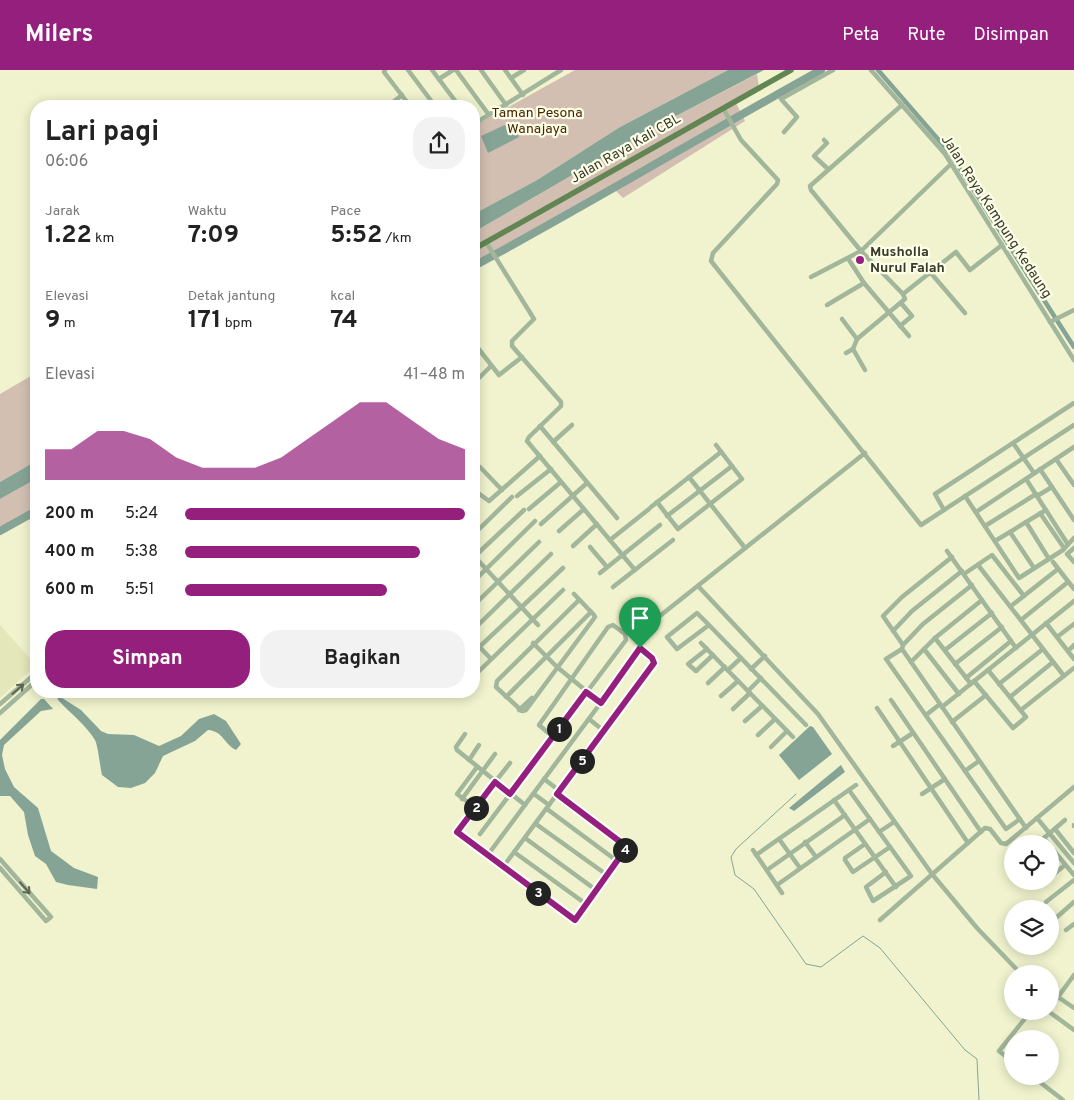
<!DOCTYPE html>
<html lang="id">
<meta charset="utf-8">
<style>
:root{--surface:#fff;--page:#f2f2f2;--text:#222;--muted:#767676;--accent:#951f7c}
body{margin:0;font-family:Overpass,sans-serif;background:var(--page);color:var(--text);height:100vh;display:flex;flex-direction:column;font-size:19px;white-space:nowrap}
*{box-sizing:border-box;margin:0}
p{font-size:16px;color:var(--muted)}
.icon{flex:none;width:28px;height:28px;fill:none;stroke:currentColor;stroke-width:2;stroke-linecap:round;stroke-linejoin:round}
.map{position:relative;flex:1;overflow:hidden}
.panel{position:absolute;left:30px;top:30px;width:450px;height:598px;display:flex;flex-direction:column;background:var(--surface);border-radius:20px;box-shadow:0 2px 12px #0003}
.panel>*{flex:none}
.buttons{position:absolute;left:1004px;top:765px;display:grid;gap:10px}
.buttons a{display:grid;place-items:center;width:55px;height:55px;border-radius:50%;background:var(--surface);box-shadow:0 2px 12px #0003;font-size:25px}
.pin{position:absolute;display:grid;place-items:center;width:42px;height:42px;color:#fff;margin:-51px -21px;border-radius:50% 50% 50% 0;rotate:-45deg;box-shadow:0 0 5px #0007}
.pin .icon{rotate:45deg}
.km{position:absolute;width:25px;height:25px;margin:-12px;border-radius:50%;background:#222;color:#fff;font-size:14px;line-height:25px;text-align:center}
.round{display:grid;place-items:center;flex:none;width:52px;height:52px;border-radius:20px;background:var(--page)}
.headline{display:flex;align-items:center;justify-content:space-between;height:85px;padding:0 15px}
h1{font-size:28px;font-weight:700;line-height:38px}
.stats{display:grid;grid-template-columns:repeat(3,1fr);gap:8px;height:85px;padding:5px 15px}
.stats div{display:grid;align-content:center}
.stats b{font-size:25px;font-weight:700}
.stats small{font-size:14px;font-weight:400}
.stats p{font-size:14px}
.chart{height:140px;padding:10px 15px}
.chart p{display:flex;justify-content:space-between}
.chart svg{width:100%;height:90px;margin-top:5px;fill:var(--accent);opacity:.7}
.action{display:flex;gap:10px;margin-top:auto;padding:10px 15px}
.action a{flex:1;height:58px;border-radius:20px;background:var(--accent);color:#fff;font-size:20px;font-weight:700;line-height:58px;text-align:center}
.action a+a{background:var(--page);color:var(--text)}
ul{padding:0 15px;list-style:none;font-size:16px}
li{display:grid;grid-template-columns:80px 60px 1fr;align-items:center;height:38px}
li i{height:12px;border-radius:6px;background:var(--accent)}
header{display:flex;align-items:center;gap:30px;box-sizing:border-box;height:70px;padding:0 25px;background:var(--accent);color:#fff}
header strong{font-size:24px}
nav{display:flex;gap:28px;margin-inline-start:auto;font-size:18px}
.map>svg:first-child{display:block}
</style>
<header>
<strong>Milers</strong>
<nav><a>Peta</a><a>Rute</a><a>Disimpan</a></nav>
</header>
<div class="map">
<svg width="1074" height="1030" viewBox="0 0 1074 1030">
<rect width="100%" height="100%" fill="#f0f3cd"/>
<polygon fill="#e3e7b9" points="0,555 36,595 0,628"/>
<g fill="#d2bfb2">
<polygon points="575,0 728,0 620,57 537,110 474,144 474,56"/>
<polygon points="757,4 759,18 736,33 745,51 623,128 612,117 474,195 474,162 657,56"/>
<polygon points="36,303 36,391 0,412 0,324"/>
<polygon points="36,409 36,440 0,460 0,429"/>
</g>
<g fill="#86a495">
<polygon points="728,0 764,0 657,56 474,162 474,144 537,110 620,57"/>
<polygon points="511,52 519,67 488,83 481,66"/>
<polygon points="36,391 36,409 0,429 0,412"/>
<path d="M59,626l22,14 20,21 7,3 26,1 25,11 22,-10 18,-17 15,-5 12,7 15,23 -5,6c-12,-6 -13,-19 -28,-20l-13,11 -32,15 -8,17 -10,10 -14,5 -13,-1 -16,-12c-2,-9 -4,-29 -7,-35 -10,-16 -24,-26 -37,-40l-1,-3z"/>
<polygon points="41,629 44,629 53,639 41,641 4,675 2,685 5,699 14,717 38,738 51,781 74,798 98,807 97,819 68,815 56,812 46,794 35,786 28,765 24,742 10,726 0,726 0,670"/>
<polygon points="810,656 813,657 832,684 799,710 779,685"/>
<polygon points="841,695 845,702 794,741 789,738"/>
</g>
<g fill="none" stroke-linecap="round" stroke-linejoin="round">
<polyline stroke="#86a495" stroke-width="1" points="796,724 736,779 731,787 735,805 754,819 806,894 821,897 863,866 880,878 965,980 977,989 979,1030"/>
<polyline stroke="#86a495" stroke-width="4.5" points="878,0 950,83 1074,277"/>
<g stroke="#86a495" stroke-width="8">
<path d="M474,196c117,-63 231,-132 347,-196"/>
<polyline points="0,461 36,441"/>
</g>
<g stroke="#a2b69b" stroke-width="4.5">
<polyline points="385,0 384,2 410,36"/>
<polyline points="408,0 435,36"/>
<polyline points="432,0 459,36"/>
<polyline points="456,0 489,45"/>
<polyline points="481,0 506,35"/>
<polyline points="505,0 523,25"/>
<polyline points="871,0 945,84 1074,290"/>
<polyline points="511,8 524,0"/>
<polyline points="439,9 453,0"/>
<polyline points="388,36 402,25"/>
<polyline points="723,38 741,70 778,110 777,114 713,183 711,191 921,455 1074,355"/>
<polyline points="474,54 561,0"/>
<polyline points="784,62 797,47 781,29 833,0"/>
<polyline points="824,70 827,73 814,86 828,99"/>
<polyline points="486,172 534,249 512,271 512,276 561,332 561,336 529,367 527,371 635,500"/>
<polyline points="849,190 864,213 909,266"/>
<polyline points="930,202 965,243"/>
<polyline points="811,207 861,181 951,94"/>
<polyline points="903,224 956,182 970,200 1002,175"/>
<polyline points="827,235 864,213"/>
<polyline points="842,249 857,269"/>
<polyline points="1050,252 1074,240"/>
<polyline points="900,256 912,246 901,233"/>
<polyline points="474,273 499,305 522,287"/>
<polyline points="853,279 865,300"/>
<polyline points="846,283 853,279 857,269 905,229 903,224 861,181 811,120 810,116 902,35"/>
<polyline points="474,313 491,296"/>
<polyline points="540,356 617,448"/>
<polyline points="553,372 572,355"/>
<polyline points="1013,373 1034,403"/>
<polyline points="1056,389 1074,415"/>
<polyline points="480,397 502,420"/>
<polyline points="1040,399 1074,450"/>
<polyline points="689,407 745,478"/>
<polyline points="1026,409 1067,473"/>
<polyline points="474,420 489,431 540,386"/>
<polyline points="517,426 551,399"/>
<polyline points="965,426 1019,508 1063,480 1074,468"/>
<polyline points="1037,426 1052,417"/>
<polyline points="657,432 678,459 742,409 716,375"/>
<polyline points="651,437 721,382"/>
<polyline points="529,439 561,412"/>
<polyline points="944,440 935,424 1074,333"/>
<polyline points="976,442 1074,377"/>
<polyline points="1040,443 1064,478"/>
<polyline points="667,446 732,396"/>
<polyline points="1026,452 1049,489"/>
<polyline points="541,454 587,413"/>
<polyline points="985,456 1036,424"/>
<polyline points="559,461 584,439"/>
<polyline points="1010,462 1034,498"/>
<polyline points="474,464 512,427"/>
<polyline points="610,470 649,439"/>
<polyline points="995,471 1046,440"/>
<polyline points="573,476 597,454"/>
<polyline points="590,477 607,497"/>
<polyline points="1074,478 1067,484 1074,492"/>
<polyline points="947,481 1016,578"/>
<polyline points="474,486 538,555"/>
<polyline points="474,487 524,440"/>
<polyline points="952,487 902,527 883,546 903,575 902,579 1026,758"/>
<polyline points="1053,492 1074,519"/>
<polyline points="978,495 1064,606"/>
<polyline points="600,503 660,455"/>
<polyline points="964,504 992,485 1024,526"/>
<polyline points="474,511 535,451"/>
<polyline points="698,516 818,644 932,804 977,858 1021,904"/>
<polyline points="613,517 673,470"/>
<polyline points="574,524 594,545 595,547 526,640 522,641 496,617 497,611 579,530"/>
<polyline points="474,535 539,472"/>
<polyline points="1011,536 1058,499"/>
<polyline points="1021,550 1068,512"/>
<polyline points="1046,553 1074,589"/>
<polyline points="709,555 677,579 667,567 697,543 709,555 806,655"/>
<polyline points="474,559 551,484"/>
<polyline points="893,561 912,541 962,501"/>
<polyline points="1057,567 1074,554"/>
<polyline points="935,568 971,614"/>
<polyline points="474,571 491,589"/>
<polyline points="533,573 557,597 601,633"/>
<polyline points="701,573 793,667"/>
<polyline points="903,575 923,554 972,515"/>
<polyline points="707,579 688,594 696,601 713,585"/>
<polyline points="902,579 886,589 1006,759 1020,749"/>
<polyline points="924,579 959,624"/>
<polyline points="945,580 992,543"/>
<polyline points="1068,581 1074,575"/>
<polyline points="474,582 563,498"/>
<polyline points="911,592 935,568 982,530"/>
<polyline points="955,594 1002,557"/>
<polyline points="751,599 765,586"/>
<polyline points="728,600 741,588"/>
<polyline points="474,606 563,520"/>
<polyline points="966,608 1011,571"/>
<polyline points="974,611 1013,658 1026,647 988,600"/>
<polyline points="708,613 725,597"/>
<polyline points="999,614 1043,579"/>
<polyline points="748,621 761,608"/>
<polyline points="721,626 738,611"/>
<polyline points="506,627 591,542"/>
<polyline points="1010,627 1053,592"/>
<polyline points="891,630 981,762"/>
<polyline points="0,634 36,603"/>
<polyline points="942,637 1074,531"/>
<polyline points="877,638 968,773"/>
<polyline points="733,639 750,623"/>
<polyline points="519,640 532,628"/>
<polyline points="1021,640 1074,598"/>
<polyline points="0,643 36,611"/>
<polyline points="926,645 940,634"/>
<polyline points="589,649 604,661"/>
<polyline points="745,651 762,636"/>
<polyline points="952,652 986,625"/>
<polyline points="465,664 456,677 457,680 525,735"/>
<polyline points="758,665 775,649"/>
<polyline points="893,676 913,663"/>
<polyline points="771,677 787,661"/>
<polyline points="469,690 479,675"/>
<polyline points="510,693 458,759 458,764 575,850 627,777 557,725"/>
<polyline points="965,701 979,691"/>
<polyline points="544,709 560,721"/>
<polyline points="849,720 911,806 873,831 866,817 886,802"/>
<polyline points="534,724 549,735"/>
<polyline points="922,724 945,709"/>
<polyline points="462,729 495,684"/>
<polyline points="834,730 896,817"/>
<polyline points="476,738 457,724 477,697"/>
<polyline points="547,739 617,791"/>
<polyline points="1037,748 1074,793"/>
<polyline points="536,754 607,805"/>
<polyline points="1074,755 1074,756"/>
<polyline points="1055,759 1074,783"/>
<polyline points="879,762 894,752"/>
<polyline points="480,764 626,570 625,564 613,555 608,557 539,655 553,667"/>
<polyline points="525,768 596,820"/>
<polyline points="1044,768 1065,750"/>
<polyline points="779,769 800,798"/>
<polyline points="805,772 816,787"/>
<polyline points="865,774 845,788 845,790 853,802 890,777"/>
<polyline points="1037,774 1044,768 1048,774"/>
<polyline points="1050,776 1074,805"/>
<polyline points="753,780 782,823"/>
<polyline points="514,782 586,834"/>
<polyline points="756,785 856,715"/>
<polyline points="487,786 637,584 651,553 865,383"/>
<polyline points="0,789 51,847 46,851 0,798"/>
<polyline points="503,797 654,593 652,587 640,578"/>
<polyline points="767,800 845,745"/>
<polyline points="1050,807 1065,795"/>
<polyline points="1044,812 1045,811"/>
<polyline points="777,815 870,749"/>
<polyline points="1046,832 1074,810"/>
<polyline points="1057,847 1074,832"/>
<polyline points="880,850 985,758 990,759 1001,773 1006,774 1074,717"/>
<polyline points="1066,860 1074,854"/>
<polyline points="1058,927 1074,938"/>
<polyline points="1050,938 1074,905"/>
<polyline points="1048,941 1074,960"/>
<polyline points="1012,991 999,981 1031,941"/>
<polyline points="1032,1006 1063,1030"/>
</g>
<polyline stroke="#618653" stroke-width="5.5" points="474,179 791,0"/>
</g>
<defs><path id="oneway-shaft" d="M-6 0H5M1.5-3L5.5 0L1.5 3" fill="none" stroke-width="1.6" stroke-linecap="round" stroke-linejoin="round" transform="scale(1.25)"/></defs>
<g stroke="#5e6553">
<use href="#oneway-shaft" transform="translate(18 619) rotate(-41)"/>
<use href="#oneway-shaft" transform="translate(25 818) rotate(49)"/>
</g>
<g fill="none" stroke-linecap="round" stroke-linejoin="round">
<g stroke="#fff" stroke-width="10">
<polygon id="route" points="640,578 652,588 654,593 557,724 627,777 575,850 457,762 495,712 510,724 586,622 601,633"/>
</g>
<use href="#route" stroke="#951f7c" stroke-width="6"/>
</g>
<circle fill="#951f7c" stroke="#fdffe8" stroke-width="2" cx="860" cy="190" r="5"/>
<g text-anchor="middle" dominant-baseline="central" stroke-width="4.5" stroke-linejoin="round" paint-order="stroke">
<g font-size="14" fill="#482302" stroke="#fdffe8">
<text x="537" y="43">Taman Pesona<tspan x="537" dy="16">Wanajaya</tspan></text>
</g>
<g font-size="14" fill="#393a2c" stroke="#fdffe8">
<text transform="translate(626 79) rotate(-30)">Jalan Raya Kali CBL</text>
<text transform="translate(996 147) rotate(57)">Jalan Raya Kampung Kedaung</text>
</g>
<g font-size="14" font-weight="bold" fill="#393a2c" stroke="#fdffe8" text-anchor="start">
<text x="870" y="182">Musholla<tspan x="870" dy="16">Nurul Falah</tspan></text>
</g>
</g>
</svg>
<div class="buttons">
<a><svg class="icon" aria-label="locate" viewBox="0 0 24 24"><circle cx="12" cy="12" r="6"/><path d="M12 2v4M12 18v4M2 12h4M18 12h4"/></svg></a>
<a><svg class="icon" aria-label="layers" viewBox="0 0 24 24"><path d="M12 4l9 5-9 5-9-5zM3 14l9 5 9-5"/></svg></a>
<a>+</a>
<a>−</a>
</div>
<div class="pin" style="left:640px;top:578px;background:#1e9e55"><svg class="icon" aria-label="arrive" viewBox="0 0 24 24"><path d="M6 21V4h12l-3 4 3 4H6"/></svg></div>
<b class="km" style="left:559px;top:659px">1</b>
<b class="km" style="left:476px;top:738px">2</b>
<b class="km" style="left:538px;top:823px">3</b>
<b class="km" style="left:625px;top:780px">4</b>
<b class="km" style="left:582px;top:691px">5</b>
<section class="panel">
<div class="headline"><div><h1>Lari pagi</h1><p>06:06</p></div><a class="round"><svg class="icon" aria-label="share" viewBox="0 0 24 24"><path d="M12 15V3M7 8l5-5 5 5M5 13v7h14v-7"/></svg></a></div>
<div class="stats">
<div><p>Jarak</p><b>1.22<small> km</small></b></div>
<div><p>Waktu</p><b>7:09</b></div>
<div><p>Pace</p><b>5:52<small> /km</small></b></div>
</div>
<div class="stats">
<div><p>Elevasi</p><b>9<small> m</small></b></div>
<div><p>Detak jantung</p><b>171<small> bpm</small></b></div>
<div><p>kcal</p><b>74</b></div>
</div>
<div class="chart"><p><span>Elevasi</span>41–48 m</p>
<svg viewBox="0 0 160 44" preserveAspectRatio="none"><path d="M0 44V29L10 29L20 20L30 20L40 24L50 33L60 38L70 38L80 38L90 33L100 24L110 15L120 6L130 6L140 15L150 24L160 29V44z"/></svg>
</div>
<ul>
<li><b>200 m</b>5:24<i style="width:100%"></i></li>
<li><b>400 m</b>5:38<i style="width:84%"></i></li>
<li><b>600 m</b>5:51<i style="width:72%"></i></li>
</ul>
<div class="action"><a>Simpan</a><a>Bagikan</a></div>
</section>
</div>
